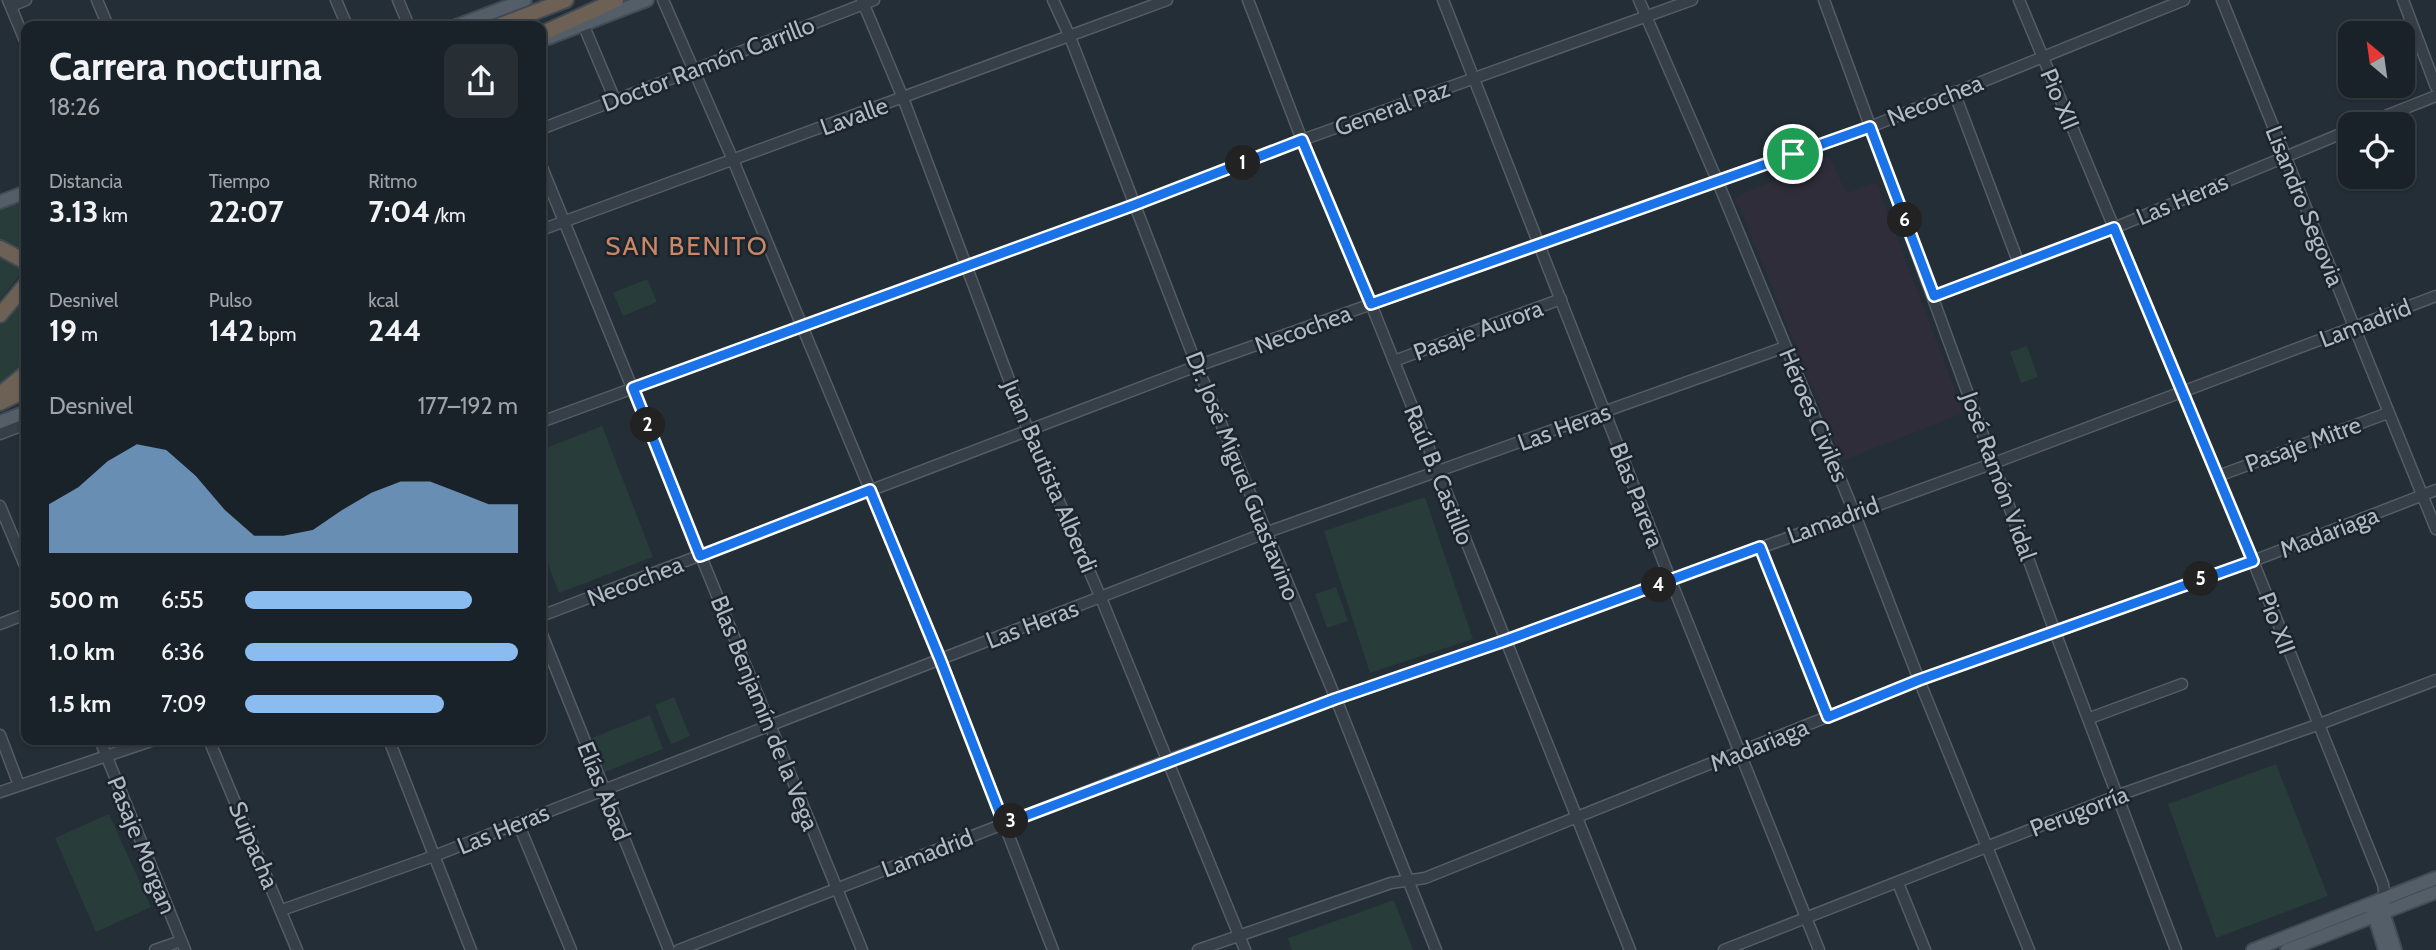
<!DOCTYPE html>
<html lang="es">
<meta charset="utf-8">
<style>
:root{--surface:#1a2229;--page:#272f35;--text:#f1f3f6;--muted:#9fa4a8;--line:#383f46;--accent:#8bbcef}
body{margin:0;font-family:Cabin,sans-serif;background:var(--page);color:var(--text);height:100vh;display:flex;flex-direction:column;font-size:26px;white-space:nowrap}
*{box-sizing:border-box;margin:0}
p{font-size:23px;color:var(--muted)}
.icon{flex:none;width:38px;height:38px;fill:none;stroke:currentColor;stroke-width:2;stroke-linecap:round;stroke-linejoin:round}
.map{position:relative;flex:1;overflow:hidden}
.panel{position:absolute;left:21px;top:21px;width:525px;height:724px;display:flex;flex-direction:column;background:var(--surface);border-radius:14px;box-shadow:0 2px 5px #0004,0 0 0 2px var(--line)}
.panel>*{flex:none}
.needle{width:46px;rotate:331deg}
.buttons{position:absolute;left:2338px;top:21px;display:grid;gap:14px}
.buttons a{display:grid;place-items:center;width:77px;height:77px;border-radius:14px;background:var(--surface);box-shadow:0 2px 5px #0004,0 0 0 2px var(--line);font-size:35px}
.pin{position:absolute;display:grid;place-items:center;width:60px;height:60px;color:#fff;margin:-30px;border:4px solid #fff;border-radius:50%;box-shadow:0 2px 7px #0007}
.km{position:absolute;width:35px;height:35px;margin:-18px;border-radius:50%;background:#222;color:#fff;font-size:19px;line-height:35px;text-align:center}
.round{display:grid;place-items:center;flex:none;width:74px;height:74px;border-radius:14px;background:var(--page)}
.head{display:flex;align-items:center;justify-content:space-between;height:119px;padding:0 28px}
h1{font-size:38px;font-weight:700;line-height:52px}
.metrics{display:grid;grid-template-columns:repeat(3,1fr);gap:10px;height:119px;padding:7px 28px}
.metrics div{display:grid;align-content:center}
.metrics b{font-size:30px;font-weight:700}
.metrics small{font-size:19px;font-weight:400}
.metrics p{font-size:19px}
.chart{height:196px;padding:14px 28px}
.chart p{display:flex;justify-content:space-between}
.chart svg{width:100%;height:126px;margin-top:7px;fill:var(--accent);opacity:.7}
ul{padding:0 28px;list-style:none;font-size:23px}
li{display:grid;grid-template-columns:112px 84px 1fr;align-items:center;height:52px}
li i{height:18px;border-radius:9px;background:var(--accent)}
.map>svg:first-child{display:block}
</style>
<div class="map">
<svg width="2436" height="950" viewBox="0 0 2436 950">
<rect width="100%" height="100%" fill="#232e37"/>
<polygon fill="#2e2d39" points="1829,156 1847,193 1876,182 1964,413 1842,461 1735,197"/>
<g fill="#283c3a">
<polygon points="26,197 26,256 20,251 0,242 0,207"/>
<polygon points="0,257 8,260 23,271 0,300"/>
<polygon points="647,279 657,302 623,316 613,293"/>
<polygon points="26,294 26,363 0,386 0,325"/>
<polygon points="2027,346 2038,377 2021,383 2010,352"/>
<polygon points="602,426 653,557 559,593 541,545 541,450"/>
<polygon points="1425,497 1473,639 1370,673 1324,531"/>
<polygon points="1336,587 1348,621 1327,628 1315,594"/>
<polygon points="674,697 690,736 671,744 655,705"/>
<polygon points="650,715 663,749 605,772 592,738"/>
<polygon points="2276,764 2328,896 2216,938 2168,804"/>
<polygon points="109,814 151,907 96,932 55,838"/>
<polygon points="1394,900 1413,950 1292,950 1288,938"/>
</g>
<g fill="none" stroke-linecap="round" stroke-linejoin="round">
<g stroke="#545d65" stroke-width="13">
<g id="minor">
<polyline points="8,0 26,43"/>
<polyline points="97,0 108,26"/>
<polyline points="336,0 347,26"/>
<polyline points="398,0 409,26"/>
<polyline points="663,0 733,160 940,658 1053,950"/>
<polyline points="862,0 903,98 1028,430 1101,598 1245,950"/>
<polyline points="1053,0 1070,37 1197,366 1336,699 1436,950"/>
<polyline points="1248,0 1302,140 1371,304 1630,950"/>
<polyline points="1443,0 1671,581 1819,950"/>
<polyline points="1639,0 1717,180 1854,512 1919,680 2029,950"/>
<polyline points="1824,0 2055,632 2176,950"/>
<polyline points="2019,0 2253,561 2383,884 2385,899"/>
<polyline points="2222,0 2436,529"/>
<polyline points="2403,0 2436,87"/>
<polyline points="11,6 26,0"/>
<polyline points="583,24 615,100"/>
<polyline points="1954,92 2019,264"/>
<polyline points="2365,124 2436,96"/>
<polyline points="541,129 874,0"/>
<polyline points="541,165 862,950"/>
<polyline points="541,230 1167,0"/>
<polyline points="1934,296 2114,228 2350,130"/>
<polyline points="1394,361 1561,299"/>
<polyline points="541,422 1134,205 1302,140 1692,0"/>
<polyline points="0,434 26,424"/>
<polyline points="2218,476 2388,413"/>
<polyline points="0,506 26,568"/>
<polyline points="1760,547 1828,717"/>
<polyline points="541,616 1197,366 1870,127 2184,0"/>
<polyline points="0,624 26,614"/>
<polyline points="541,632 669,950"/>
<polyline points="2090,718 2182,684"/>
<polyline points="0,735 19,785"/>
<polyline points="100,740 185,950"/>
<polyline points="209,740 297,950"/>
<polyline points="389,740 471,950"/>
<polyline points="0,792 154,740"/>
<polyline points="518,823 571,950"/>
<polyline points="1898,883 1925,950"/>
<polyline points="282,910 434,856 1265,533 1785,347"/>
<polyline points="155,950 181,941"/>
<polyline points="679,950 1168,760 1336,699 1504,641 1994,463 2436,296"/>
<polyline points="1198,950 1391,883 1425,878 1919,680 2253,561 2436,490"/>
<polyline points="1724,950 2119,795 2317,725 2436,680"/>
</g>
</g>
<g stroke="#424b54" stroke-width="16">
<g id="major">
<polyline points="456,26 525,0"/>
<polyline points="548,38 647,0"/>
<polyline points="0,202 26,192"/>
<polyline points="0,422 26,412"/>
<polyline points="2384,906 2383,912 2395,950"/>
<polyline points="2372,908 2385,950"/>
<polyline points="2253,950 2436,878"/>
<polyline points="2287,950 2436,892"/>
</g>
</g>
<g stroke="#414a52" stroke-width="18">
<g id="highway">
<polyline points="498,26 566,0"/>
<polyline points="541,34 616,0"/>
<polyline points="0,248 26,262"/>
<polyline points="0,315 26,284"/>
<polyline points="0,394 26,373"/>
<polyline points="0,403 26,390"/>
</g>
</g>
<use href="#minor" stroke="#363f48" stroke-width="10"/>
<use href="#major" stroke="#545e68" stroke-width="12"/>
<use href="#highway" stroke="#6d6054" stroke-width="14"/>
</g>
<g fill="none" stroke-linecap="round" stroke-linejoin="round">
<g stroke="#fff" stroke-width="14">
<polygon id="route" points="1870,127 1934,296 2114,228 2253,561 1919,680 1828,717 1760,547 1504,641 1335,699 1004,824 940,659 870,490 700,556 633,388 1134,205 1302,140 1371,304"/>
</g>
<use href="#route" stroke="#1a73e8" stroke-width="9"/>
</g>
<g text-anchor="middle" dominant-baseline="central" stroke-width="5" stroke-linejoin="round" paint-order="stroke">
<g font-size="24" fill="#b1bac4" stroke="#1b242c">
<text transform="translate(708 64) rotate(-21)">Doctor Ramón Carrillo</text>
<text transform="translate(2060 99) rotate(67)">Pio XII</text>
<text transform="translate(1935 100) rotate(-22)">Necochea</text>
<text transform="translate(1392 108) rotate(-20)">General Paz</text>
<text transform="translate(854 116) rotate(-20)">Lavalle</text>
<text transform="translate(2182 199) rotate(-23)">Las Heras</text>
<text transform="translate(2305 206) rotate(68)">Lisandro Segovia</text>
<text transform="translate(2365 323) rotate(-21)">Lamadrid</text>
<text transform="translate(1303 329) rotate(-20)">Necochea</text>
<text transform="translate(1478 330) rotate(-20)">Pasaje Aurora</text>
<text transform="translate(1814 415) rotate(67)">Héroes Civiles</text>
<text transform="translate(1564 427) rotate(-20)">Las Heras</text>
<text transform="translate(2303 444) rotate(-20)">Pasaje Mitre</text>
<text transform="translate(1439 475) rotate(68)">Raúl B. Castillo</text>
<text transform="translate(1050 476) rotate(67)">Juan Bautista Alberdi</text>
<text transform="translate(1243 476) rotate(68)">Dr. José Miguel Guastavino</text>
<text transform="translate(1999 476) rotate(70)">José Ramón Vidal</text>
<text transform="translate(1637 495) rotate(69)">Blas Parera</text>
<text transform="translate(1833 520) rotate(-20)">Lamadrid</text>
<text transform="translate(2329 532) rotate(-21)">Madariaga</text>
<text transform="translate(635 581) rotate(-21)">Necochea</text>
<text transform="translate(2277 623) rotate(69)">Pio XII</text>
<text transform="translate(1032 624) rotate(-21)">Las Heras</text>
<text transform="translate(765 713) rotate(68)">Blas Benjamín de la Vega</text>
<text transform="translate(1759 745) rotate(-22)">Madariaga</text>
<text transform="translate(604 791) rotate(68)">Elías Abad</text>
<text transform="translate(2079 811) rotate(-21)">Perugorría</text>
<text transform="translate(503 829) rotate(-22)">Las Heras</text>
<text transform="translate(142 845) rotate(68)">Pasaje Morgan</text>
<text transform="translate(254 845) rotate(67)">Suipacha</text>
<text transform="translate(927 853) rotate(-21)">Lamadrid</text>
</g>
<g font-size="26" letter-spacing="2" fill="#cb8665" stroke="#1b242c">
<text x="687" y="246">SAN BENITO</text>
</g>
</g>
</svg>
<div class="buttons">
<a><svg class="needle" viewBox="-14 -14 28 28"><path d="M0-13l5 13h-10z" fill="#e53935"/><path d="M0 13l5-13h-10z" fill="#9fa4a8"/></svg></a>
<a><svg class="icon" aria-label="locate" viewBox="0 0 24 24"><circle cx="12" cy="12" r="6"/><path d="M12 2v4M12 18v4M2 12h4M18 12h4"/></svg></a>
</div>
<div class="pin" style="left:1793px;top:154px;background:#1e9e55"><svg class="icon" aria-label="arrive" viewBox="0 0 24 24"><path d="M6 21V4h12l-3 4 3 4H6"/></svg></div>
<b class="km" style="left:1243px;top:163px">1</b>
<b class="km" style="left:648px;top:425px">2</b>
<b class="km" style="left:1011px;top:821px">3</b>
<b class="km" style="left:1659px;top:585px">4</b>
<b class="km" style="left:2201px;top:579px">5</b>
<b class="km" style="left:1905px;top:220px">6</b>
<section class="panel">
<div class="head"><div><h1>Carrera nocturna</h1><p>18:26</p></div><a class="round"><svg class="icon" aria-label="share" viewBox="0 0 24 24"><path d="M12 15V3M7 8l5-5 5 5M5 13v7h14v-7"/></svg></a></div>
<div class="metrics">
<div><p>Distancia</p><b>3.13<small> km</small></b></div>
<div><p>Tiempo</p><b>22:07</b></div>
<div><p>Ritmo</p><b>7:04<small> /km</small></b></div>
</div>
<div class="metrics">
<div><p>Desnivel</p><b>19<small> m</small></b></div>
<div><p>Pulso</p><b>142<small> bpm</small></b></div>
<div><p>kcal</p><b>244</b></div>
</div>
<div class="chart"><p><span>Desnivel</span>177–192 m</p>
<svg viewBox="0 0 160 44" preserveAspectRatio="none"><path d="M0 44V27L10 21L20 12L30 6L40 8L50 17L60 29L70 38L80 38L90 36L100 29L110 23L120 19L130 19L140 23L150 27L160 27V44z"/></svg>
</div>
<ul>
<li><b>500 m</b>6:55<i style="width:83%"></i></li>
<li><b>1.0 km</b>6:36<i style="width:100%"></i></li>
<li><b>1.5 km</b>7:09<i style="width:73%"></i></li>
</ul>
</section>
</div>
